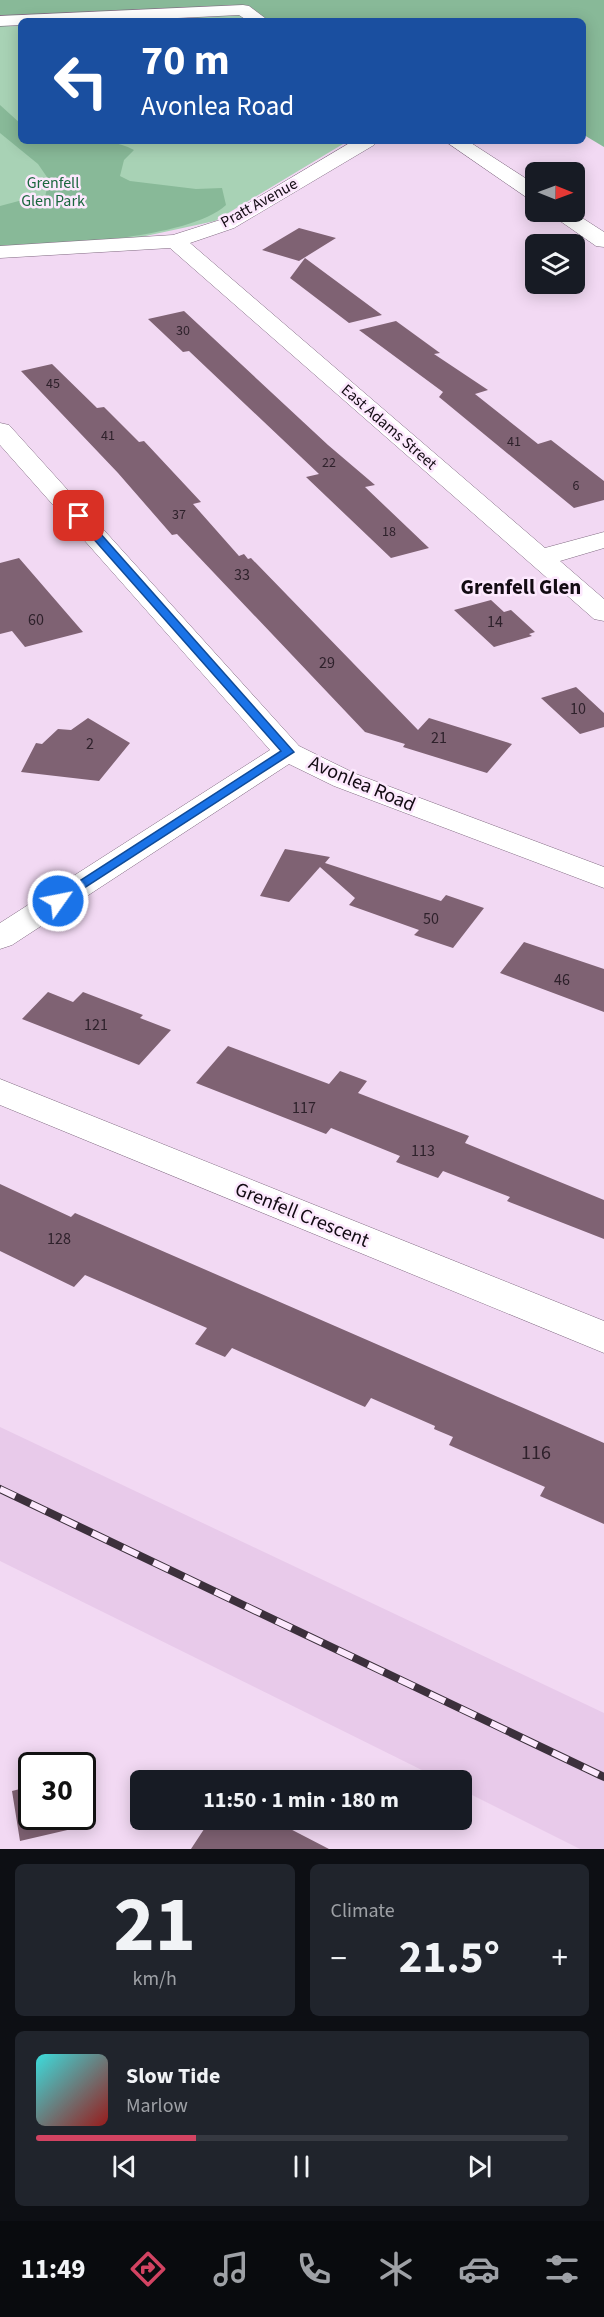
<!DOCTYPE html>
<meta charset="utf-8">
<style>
body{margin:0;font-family:"Source Sans 3",sans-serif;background:#20242c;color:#f1f3f6;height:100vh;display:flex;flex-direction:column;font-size:22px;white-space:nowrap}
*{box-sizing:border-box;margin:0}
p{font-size:20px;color:#9ea1a6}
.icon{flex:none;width:33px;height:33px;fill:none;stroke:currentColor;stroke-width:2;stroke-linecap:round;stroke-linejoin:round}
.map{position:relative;height:1849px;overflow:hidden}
.sheet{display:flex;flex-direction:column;gap:15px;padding:15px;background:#0d0f14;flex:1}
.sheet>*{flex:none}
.banner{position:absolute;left:18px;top:18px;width:568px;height:126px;border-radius:9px;box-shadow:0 3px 15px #0003;background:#1a4fa0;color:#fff;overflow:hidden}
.needle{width:39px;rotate:91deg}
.controls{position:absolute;left:525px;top:162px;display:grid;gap:12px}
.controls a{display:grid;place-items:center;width:60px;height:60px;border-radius:9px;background:#171b24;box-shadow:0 3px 15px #0003;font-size:30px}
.speed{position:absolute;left:18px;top:1752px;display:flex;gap:12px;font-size:30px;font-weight:700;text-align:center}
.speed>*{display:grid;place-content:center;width:78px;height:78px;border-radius:50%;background:#171b24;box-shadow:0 3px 15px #0003;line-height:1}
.speed .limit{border:3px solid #111;border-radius:9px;background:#fff;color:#111}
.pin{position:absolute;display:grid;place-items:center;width:51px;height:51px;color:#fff;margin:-26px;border-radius:12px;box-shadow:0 3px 9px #0006}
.me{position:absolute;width:66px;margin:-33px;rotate:57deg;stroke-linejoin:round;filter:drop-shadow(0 0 4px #0008)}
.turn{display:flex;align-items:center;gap:21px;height:126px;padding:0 24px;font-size:27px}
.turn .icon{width:78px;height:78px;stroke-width:2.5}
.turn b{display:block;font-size:42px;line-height:51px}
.big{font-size:45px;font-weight:700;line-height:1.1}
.sheet .card{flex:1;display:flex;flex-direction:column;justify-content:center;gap:9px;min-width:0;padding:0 21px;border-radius:9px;background:#20242c}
.sheet .dial{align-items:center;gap:0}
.dial b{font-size:78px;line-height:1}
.song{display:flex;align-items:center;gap:18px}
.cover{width:72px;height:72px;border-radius:9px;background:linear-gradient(135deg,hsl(180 70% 55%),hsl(0 70% 35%))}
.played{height:6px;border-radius:3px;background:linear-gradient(90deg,#d24362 30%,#363941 30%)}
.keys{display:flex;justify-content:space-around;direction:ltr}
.heat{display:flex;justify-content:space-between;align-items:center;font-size:33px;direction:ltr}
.sheet .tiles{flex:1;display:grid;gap:15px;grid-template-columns:1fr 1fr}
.card:last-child{grid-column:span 2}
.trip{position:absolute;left:130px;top:1770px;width:342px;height:60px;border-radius:9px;background:#171b24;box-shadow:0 3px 15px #0003;font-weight:700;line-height:60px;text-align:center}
.dock{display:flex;height:96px;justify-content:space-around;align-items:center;background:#090b0e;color:#9ea1a6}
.dock .icon{width:42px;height:42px}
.dock .on{color:#d24362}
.dock b{font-size:27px;color:#f1f3f6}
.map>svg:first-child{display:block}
.built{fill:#e8caea}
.green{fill:#a8d2b5}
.forest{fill:#88b998}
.building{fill:#7f6273}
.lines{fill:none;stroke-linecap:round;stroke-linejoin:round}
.street-casing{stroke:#816b82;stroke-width:1}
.secondary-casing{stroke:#816b82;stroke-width:1}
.street{fill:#fff;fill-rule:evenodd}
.secondary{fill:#fff;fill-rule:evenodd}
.rail-casing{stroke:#3c303c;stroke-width:8}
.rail{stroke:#fce8fd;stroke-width:6;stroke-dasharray:17;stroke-linecap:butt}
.route{fill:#1a73e8;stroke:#114b97;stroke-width:1.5}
.labels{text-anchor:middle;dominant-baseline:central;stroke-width:5;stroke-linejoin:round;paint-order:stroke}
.far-number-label{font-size:14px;fill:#2e212b}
.far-park-label{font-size:16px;fill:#1b673e;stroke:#fce8fd}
.far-street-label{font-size:16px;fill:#130b13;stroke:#fce8fd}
.number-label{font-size:16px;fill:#2e212b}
.street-label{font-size:20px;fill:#130b13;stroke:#fce8fd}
.near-number-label{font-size:20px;fill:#2e212b}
.neighbourhood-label{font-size:21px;font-weight:bold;fill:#130b13;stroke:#fce8fd}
</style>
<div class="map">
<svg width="604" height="1849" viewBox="0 0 604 1849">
<rect width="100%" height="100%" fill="#f2d9f3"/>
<path class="built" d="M0,1427l604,286v136h-24l-118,-59v-10h-20l-442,-219z"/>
<path class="green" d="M239,15l10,6h-134z
M21,26v115h327l-133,80 -83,18 -132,9v-221z"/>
<path class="forest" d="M0,0h604v147l-20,-12v-114h-330l-15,-6 -218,6v5l-21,1z
M0,105l21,19v17c33,0 84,-7 113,9l-10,10 -4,16 10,5 66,8 26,-1 4,17c-38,35 -173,39 -226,43v-42l30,-8 15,-1 4,-17 -11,-16 -38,-31z"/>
<path class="building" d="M299,228l37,10 -37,23 -37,-11z
M305,258l77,57 -33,8 -59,-45z
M184,311l144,134 47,40 -10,2 64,61 -38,10 -85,-81 13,-3 -130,-123 -6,1 -35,-33z
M396,321l44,32 -6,1 54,36 -13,4 63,50 13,-4 53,41v19l-30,8 -135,-111 4,-5 -84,-62z
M52,364l45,44 7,-1 35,35 5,-1 57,61 -8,2 46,52 5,-2 4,5 3,-1 167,172 11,-12 83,26 -25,29 -84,-26 2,-3 -40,-12 -188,-198 -5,1 -54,-62 -97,-102z
M19,558l64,74 -58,15 -13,-16 -12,3v-71z
M491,600l13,12 7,-2 24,22 -6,2 3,2 -38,11 -40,-37z
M576,687l28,26v14l-24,7 -39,-36z
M88,718l42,25 -31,38 -78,-9 15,-29 6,1 16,-15 13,1z
M285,849l45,8 -5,6 116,38 5,-6 38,13 -31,40 -39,-13 5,-5 -70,-25 6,-7 -35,-31 -31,35 -29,-6z
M524,942l80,27v43l-104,-39z
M48,992l25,10 10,-10 60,23 -3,3 31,12 -32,35 -117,-46z
M228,1046l101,38 11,-13 27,10 -9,12 111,43 -4,7 139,57v39l-97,-38 3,-4 -67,-26 -5,7 -42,-16 4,-6 -69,-28 -5,6 -130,-51z
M0,1184l71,33 4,-4 529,230v81l-64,-28 5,-9 -96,-42 4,-8 -19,-8 1,-3 -64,-28 -6,9 -133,-59 -7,9 -30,-13 12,-16 -122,-53 -11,12 -74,-36z
M32,1786v30h50v-21l7,30 -69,16 -8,-50z
M210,1820h63l56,29h-138z"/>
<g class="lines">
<g class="street-casing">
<path id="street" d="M243,5l6,1 20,15h-21l-9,-6 -123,6h-95v4l-21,1v-10z
M353,141h24l-3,4 -140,83 -44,15 355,305 59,-16v16l-44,13 44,38v22l-10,-2 -424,-371 -170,10v-12l173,-11 47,-15z
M445,141h23l68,44v16l-7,-2z
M550,212h23l31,20v15l-8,-1 -43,-30z
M0,423l9,2 290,321 57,28 248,93v21l-270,-102 -45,-22 -277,181 -12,4v-26l270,-173 -270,-305z"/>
</g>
<g class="secondary-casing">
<path id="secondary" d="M0,1079l604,242v32l-604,-248z"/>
</g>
<use href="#street" class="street"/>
<use href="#secondary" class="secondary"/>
<g class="rail-casing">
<path id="rail" d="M0,1489l604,288"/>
</g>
<use href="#rail" class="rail"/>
</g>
<path class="route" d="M79,513l4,1 211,238 -236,153 -5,-1 -2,-3 2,-3 228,-147 -206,-233v-4z"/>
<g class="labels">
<g class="far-number-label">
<text x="183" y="331">30</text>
<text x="53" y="384">45</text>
<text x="108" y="436">41</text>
<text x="514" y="442">41</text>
<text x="329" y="463">22</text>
<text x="576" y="486">6</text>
<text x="179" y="515">37</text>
<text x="389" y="532">18</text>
</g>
<g class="far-park-label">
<text x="53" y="183">Grenfell<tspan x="53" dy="18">Glen Park</tspan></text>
</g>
<g class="far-street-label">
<text transform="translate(259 203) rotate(-29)">Pratt Avenue</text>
<text transform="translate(389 427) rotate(41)">East Adams Street</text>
</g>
<g class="number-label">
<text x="242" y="575">33</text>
<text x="36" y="620">60</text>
<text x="495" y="622">14</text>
<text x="327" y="663">29</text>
<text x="578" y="709">10</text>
<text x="439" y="738">21</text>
<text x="90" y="744">2</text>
<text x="431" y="919">50</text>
<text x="562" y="980">46</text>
<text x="96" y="1025">121</text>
<text x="304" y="1108">117</text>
<text x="423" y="1151">113</text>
<text x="59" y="1239">128</text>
</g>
<g class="street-label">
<text transform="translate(362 784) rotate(23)">Avonlea Road</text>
<text transform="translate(302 1215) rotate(22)">Grenfell Crescent</text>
</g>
<g class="near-number-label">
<text x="536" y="1453">116</text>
</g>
<g class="neighbourhood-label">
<text x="521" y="587">Grenfell Glen</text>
</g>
</g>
</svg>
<div class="controls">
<a><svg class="needle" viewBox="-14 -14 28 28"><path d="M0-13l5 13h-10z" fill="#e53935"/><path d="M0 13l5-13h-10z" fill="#9ea1a6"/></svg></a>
<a><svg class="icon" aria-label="layers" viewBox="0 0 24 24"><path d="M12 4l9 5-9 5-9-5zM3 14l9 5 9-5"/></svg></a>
</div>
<div class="speed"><div class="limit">30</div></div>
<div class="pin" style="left:79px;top:516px;background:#d93025"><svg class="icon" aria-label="arrive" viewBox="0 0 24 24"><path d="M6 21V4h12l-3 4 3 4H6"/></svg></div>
<svg class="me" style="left:58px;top:901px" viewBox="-20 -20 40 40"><circle r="17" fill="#1a73e8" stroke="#fff" stroke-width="3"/><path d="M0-11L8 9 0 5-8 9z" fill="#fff"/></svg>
<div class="trip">11:50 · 1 min · 180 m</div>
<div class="banner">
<div class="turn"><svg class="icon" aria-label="left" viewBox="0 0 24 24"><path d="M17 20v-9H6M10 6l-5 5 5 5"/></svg><div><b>70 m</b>Avonlea Road</div></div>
</div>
</div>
<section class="sheet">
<div class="tiles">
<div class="card dial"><b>21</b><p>km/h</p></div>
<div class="card"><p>Climate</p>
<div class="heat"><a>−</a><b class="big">21.5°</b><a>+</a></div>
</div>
<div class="card">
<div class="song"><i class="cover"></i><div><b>Slow Tide</b><p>Marlow</p></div></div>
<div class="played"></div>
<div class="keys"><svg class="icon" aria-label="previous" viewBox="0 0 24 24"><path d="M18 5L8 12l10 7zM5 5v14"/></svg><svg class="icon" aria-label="pause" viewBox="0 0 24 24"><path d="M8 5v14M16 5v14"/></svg><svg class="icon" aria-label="next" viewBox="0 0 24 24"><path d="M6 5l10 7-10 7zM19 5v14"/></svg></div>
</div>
</div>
</section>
<nav class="dock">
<b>11:49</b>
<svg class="icon on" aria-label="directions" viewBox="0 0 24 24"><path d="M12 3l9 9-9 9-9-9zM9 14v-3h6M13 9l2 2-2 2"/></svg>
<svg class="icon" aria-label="music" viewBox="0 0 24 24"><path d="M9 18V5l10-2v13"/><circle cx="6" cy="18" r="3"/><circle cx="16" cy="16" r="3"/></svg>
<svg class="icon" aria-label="phone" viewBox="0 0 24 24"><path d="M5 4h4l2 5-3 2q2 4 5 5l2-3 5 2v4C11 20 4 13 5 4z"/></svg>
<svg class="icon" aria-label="climate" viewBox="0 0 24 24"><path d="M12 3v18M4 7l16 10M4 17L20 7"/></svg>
<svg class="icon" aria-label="car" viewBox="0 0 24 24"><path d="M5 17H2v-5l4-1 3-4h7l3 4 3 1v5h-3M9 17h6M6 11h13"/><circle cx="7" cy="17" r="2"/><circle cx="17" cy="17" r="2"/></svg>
<svg class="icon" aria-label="filters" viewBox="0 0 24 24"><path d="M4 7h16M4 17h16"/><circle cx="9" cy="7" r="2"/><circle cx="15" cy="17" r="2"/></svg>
</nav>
